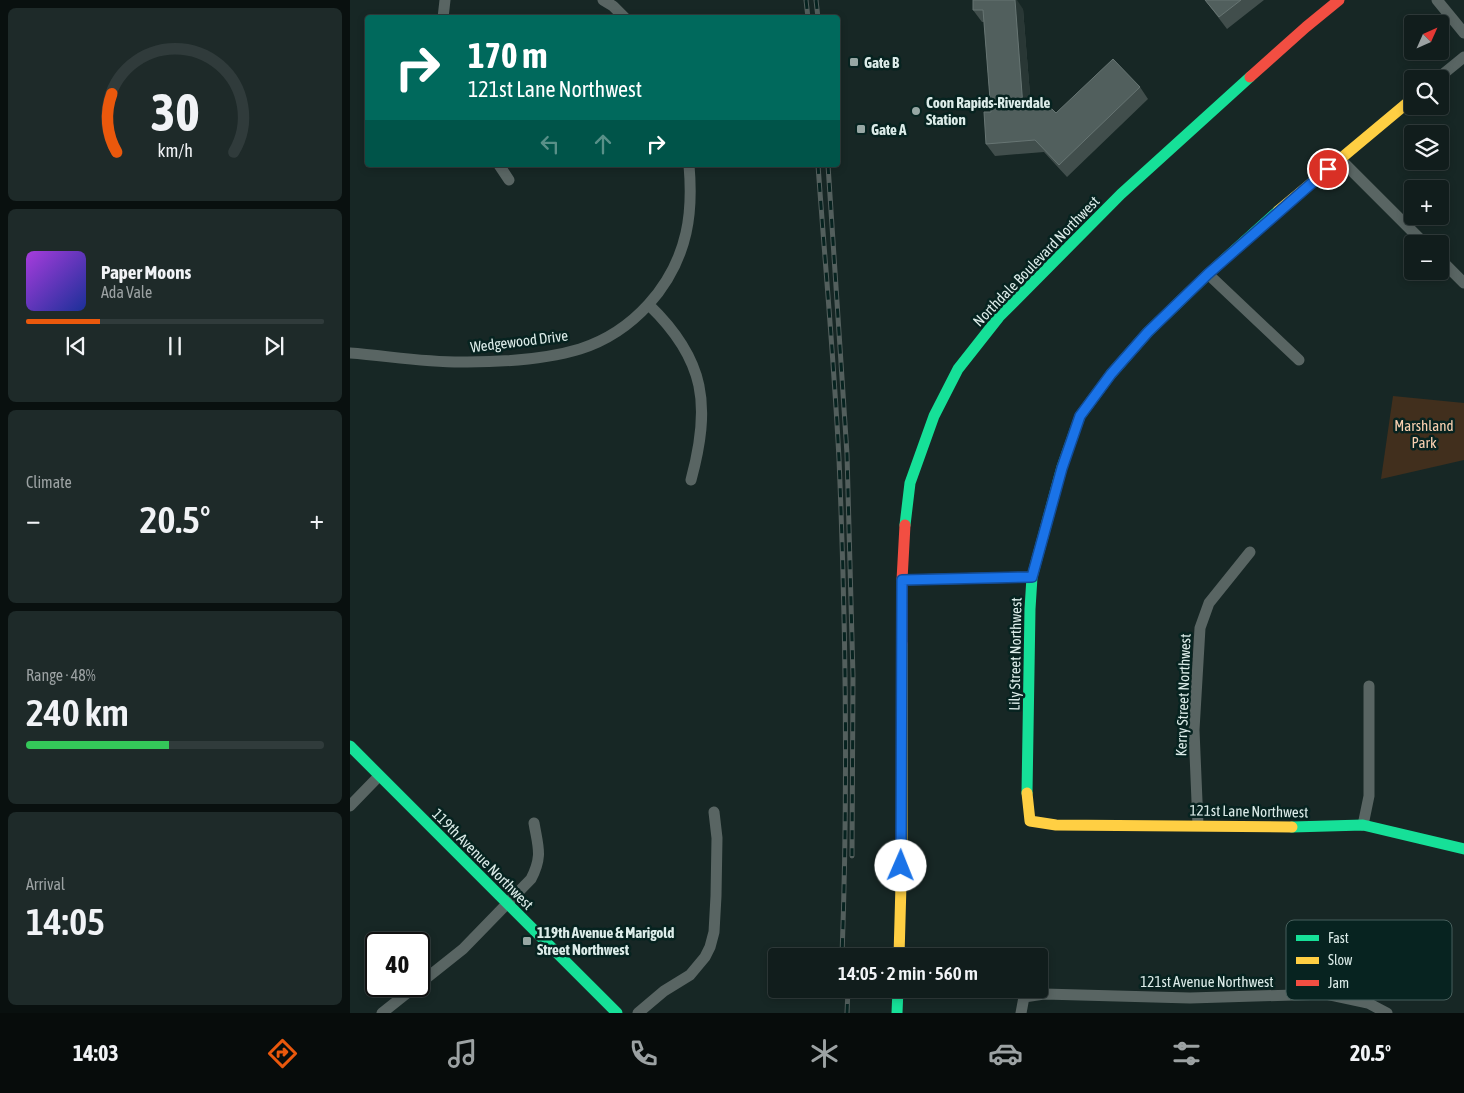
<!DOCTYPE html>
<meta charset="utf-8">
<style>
body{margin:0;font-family:"Asap Condensed",sans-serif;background:#1e2a29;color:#f1f3f6;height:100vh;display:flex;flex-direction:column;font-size:19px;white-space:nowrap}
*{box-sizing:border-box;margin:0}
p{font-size:16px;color:#9ca2a3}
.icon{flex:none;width:28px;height:28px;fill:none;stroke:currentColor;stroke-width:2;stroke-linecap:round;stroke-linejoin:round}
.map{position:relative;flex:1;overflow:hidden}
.details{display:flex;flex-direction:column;gap:8px;padding:8px;background:#09100f;width:350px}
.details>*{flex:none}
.banner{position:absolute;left:15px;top:15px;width:475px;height:152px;border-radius:5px;box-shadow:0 2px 8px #0003,0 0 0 1px #303b3b;background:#00695c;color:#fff;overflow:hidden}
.needle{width:32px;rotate:45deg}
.tools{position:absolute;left:1054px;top:15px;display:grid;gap:10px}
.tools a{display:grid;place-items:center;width:45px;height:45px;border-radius:5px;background:#111d1c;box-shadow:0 2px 8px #0003,0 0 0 1px #303b3b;font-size:25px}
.speed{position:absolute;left:15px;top:932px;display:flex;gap:10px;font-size:25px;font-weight:700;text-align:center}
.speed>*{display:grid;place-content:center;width:65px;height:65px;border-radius:50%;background:#111d1c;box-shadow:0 2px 8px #0003,0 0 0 1px #303b3b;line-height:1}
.speed .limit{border:2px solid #111;border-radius:8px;background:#fff;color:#111}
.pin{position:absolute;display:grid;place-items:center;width:42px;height:42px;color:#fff;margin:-21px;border:2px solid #fff;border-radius:50%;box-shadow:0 1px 5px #0007}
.me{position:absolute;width:55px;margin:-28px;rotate:1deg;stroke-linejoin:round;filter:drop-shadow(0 0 4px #0008)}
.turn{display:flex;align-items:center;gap:18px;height:105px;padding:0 20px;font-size:22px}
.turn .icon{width:65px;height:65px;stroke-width:2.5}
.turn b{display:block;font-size:35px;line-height:42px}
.lanes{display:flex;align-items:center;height:48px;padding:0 20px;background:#0003;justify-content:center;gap:25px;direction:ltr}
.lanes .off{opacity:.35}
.big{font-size:38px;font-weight:600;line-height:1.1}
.details .widget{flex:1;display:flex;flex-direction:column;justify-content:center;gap:8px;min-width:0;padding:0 18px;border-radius:8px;background:#1e2a29}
.details .dial{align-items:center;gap:0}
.dial svg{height:130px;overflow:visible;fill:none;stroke:#303b3b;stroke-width:7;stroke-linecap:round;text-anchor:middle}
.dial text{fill:#f1f3f6;stroke:none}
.song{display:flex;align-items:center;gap:15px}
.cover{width:60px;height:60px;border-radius:8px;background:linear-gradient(135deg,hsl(280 70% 55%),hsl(230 70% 35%))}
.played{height:5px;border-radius:2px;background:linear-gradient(90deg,#ea580c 25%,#303b3b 25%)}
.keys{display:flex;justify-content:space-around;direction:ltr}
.heat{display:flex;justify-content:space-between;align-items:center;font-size:28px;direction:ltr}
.charge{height:8px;border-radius:4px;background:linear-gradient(90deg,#34c759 48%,#303b3b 0)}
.trip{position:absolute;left:418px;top:948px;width:280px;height:50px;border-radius:5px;background:#111d1c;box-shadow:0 2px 8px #0003,0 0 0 1px #303b3b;font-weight:600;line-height:50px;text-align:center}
.tab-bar{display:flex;height:80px;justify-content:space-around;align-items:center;background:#070c0b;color:#9ca2a3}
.tab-bar .icon{width:35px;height:35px}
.tab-bar .active{color:#ea580c}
.tab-bar b{font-size:22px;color:#f1f3f6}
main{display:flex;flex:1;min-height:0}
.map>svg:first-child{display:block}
.green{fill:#412f1d}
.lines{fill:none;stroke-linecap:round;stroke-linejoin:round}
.street{stroke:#596563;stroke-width:11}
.fast{stroke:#16e098;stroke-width:11}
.slow{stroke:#ffcf43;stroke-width:11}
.jam{stroke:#f24e42;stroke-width:11}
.rail-casing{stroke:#535f5d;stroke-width:5}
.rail{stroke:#072320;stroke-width:3;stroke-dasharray:9;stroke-linecap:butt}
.wall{fill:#414e4c}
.shaded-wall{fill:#293735}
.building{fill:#515f5d;stroke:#677573}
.route-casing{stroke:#114b97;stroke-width:12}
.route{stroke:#1a73e8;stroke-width:9}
.poi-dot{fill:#97a7a4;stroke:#072320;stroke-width:2}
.labels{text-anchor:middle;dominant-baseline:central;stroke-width:5;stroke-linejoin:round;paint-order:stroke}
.poi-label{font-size:15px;font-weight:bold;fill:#dcece9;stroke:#072320;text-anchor:start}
.street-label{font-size:15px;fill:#dcece9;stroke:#072320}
.park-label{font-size:15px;fill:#f9d0b0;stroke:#072320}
.key{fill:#072320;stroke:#475f5c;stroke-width:1}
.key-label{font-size:14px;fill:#dcece9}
</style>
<main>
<section class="details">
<div class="widget dial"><svg viewBox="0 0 100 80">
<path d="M14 69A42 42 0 1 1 86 69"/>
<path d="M14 69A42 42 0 0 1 11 33" stroke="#ea580c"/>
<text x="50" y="56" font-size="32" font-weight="700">30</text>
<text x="50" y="72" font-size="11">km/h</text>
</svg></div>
<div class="widget">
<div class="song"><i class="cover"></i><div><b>Paper Moons</b><p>Ada Vale</p></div></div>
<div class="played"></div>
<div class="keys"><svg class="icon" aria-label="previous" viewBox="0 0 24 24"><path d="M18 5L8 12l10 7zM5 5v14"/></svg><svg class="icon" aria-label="pause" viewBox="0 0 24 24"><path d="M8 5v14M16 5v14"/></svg><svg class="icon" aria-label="next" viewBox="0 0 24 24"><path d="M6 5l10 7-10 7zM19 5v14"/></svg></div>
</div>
<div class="widget"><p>Climate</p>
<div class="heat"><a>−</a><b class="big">20.5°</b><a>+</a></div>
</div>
<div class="widget"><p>Range · 48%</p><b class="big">240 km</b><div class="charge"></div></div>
<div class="widget"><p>Arrival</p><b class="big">14:05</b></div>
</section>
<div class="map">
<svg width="1114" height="1013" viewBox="0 0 1114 1013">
<rect width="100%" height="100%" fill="#172725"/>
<path class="green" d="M1043,396l71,7v57l-83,19z"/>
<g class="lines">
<path class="street" d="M253,0l10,6 12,12
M1087,0l27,33
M93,18l2,-18
M1087,79l27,-22
M990,159l85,85
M149,165l10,15
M1090,259l24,24
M858,274l91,86
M299,305c57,55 62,101 42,175
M0,353c39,3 78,10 117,9 36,0 80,-3 113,-13 53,-17 94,-63 106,-116 5,-22 5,-45 3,-68
M552,580l130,-3
M0,806l29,-30
M848,825l-4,-95 6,-102 9,-25 41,-51
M1013,825l6,-29v-110
M69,984l44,-35 68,-70c12,-23 7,-32 3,-56
M32,1013l34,-27
M288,1013l26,-22 26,-16 15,-18 5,-10 4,-15 2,-36 1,-58 -3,-26
M671,1013l3,-16 20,-3 146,4 136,-4 42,9 19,10"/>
<path class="fast" d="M555,525l5,-42 24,-67 24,-47 41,-52 122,-123 129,-117
M0,746l267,267
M677,793l3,-184 2,-32 30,-110 18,-51 31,-42 37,-42 60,-58 70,-63
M942,827l71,-2 101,24
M547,1013l1,-24"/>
<path class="slow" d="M928,211l134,-112
M677,793l3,28 26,4 236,2
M549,956l3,-108v-204"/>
<path class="jam" d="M900,77l56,-50 33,-27
M552,644v-64l3,-55"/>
<g class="rail-casing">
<path id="rail" d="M456,0l2,18
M466,0l2,18
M468,165c7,98 16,196 21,294 7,166 9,332 3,497
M478,165l19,289 6,222 -1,180
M497,1013l1,-24"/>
</g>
<use href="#rail" class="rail"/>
</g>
<path class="wall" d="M623,0l50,9 8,98 25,6 84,-26 8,12 -81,78 -23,-25 -49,4 -9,-12 5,-32 -7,-90h-2l-9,-12z
M855,0h59l-37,29z"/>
<path class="shaded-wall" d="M665,0h2l6,9 9,110 -9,-12z"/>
<path class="building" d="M623,0h42l8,107h8l10,-9 15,15 57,-54 27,28 -81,78 -24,-25 -49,4 -2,-32h7l-8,-102h-10z
M855,0h36l-22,17z"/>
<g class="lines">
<g class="route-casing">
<path id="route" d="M551,866l1,-286 130,-3 30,-109 18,-52 31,-42 37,-42 60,-58 120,-105"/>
</g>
<use href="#route" class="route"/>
</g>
<g class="poi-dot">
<rect x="499" y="57" width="10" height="10" rx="2.5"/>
<circle cx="566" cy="111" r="5"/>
<rect x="506" y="124" width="10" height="10" rx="2.5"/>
<rect x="172" y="936" width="10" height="10" rx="2.5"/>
</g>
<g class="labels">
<g class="poi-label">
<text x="514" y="62">Gate B</text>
<text x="576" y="102">Coon Rapids-Riverdale<tspan x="576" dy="17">Station</tspan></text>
<text x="521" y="129">Gate A</text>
<text x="187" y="932">119th Avenue &amp; Marigold<tspan x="187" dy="17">Street Northwest</tspan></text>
</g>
<g class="street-label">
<text transform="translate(686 261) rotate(-46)">Northdale Boulevard Northwest</text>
<text transform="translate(169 341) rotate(-7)">Wedgewood Drive</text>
<text transform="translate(665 654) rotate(-89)">Lily Street Northwest</text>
<text transform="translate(833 695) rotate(-88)">Kerry Street Northwest</text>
<text transform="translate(899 811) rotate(1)">121st Lane Northwest</text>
<text transform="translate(133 859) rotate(45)">119th Avenue Northwest</text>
<text x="857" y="981">121st Avenue Northwest</text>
</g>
<g class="park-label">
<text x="1074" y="425">Marshland<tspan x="1074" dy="17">Park</tspan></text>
</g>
</g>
<rect x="936" y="920" width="166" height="80" rx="8" class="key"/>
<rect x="946" y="935" width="23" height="6" fill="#16e098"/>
<rect x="946" y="957" width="23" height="7" fill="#ffcf43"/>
<rect x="946" y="980" width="23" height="6" fill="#f24e42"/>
<g class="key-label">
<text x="978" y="943">Fast</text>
<text x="978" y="965">Slow</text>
<text x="978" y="988">Jam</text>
</g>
</svg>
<div class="tools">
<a><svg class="needle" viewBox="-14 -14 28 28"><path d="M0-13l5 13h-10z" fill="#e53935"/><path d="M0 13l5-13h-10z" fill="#9ca2a3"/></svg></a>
<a><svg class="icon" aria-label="search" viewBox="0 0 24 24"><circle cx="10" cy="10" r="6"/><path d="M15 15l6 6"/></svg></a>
<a><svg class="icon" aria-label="layers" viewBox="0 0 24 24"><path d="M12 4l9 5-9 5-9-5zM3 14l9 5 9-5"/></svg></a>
<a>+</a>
<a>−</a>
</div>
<div class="speed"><div class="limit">40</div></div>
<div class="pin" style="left:978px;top:169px;background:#d93025"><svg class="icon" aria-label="arrive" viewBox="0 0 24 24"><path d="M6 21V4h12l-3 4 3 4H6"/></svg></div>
<svg class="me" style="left:551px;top:866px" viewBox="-20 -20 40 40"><circle r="19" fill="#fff"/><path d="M0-13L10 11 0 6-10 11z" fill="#1a73e8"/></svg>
<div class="trip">14:05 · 2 min · 560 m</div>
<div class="banner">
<div class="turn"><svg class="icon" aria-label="right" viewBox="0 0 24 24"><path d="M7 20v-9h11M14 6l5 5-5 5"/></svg><div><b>170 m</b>121st Lane Northwest</div></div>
<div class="lanes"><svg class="icon off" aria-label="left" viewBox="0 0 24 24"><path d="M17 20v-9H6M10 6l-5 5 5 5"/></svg><svg class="icon off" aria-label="ahead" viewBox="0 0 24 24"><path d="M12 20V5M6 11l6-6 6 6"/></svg><svg class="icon" aria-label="right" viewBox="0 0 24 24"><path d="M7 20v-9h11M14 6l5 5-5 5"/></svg></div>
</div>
</div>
</main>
<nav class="tab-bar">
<b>14:03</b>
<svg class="icon active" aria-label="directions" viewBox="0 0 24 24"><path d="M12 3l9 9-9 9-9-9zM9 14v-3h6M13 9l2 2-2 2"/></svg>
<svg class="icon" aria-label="music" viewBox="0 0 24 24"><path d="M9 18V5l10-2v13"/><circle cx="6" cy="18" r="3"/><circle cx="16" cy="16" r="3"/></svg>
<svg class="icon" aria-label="phone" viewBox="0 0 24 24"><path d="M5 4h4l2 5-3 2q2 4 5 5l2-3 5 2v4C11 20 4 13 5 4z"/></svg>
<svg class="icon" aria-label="climate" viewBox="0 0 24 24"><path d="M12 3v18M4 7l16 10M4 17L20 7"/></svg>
<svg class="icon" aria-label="car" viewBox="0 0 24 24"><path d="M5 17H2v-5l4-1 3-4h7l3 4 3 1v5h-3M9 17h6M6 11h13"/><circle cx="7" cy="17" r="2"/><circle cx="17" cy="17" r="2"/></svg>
<svg class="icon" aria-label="filters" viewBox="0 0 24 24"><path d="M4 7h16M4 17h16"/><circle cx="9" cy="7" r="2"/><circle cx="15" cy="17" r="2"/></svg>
<b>20.5°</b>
</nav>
